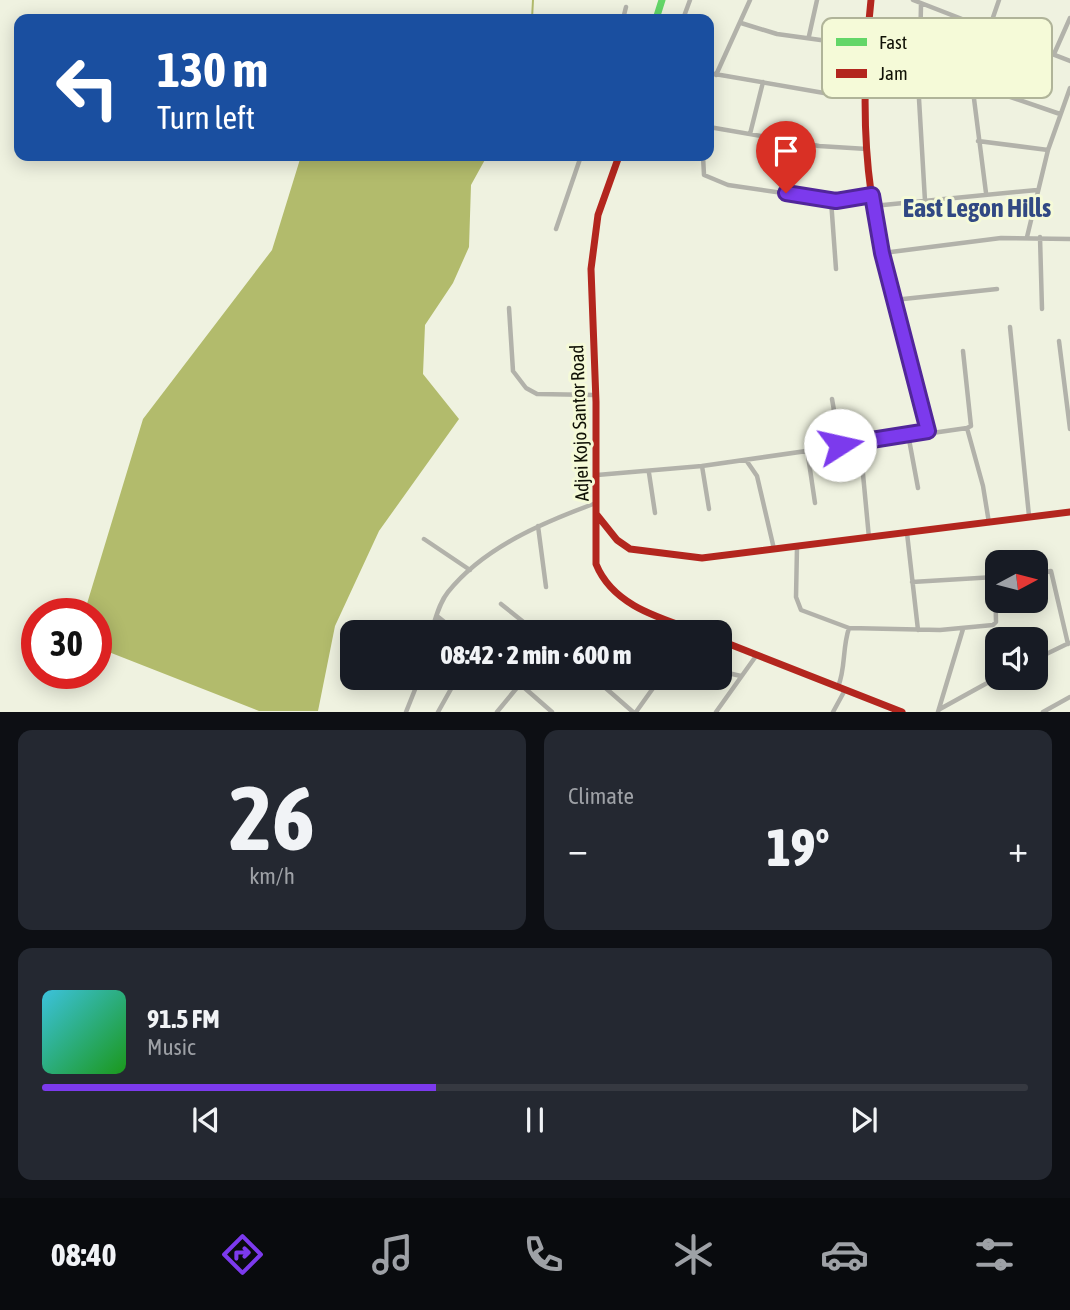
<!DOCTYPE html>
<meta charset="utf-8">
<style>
body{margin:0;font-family:"Asap Condensed",sans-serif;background:#242831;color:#f1f3f6;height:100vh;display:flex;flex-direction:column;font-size:26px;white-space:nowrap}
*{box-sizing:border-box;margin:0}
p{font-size:23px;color:#9ea1a6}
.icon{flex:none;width:38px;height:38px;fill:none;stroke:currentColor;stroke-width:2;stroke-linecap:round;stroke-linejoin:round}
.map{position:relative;height:712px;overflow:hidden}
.drawer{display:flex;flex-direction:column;gap:18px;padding:18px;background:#0d0f14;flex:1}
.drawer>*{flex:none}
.guide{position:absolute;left:14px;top:14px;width:700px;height:147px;border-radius:14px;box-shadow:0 4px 18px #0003;background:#1a4fa0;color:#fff;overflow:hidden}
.needle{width:46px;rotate:83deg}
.controls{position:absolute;left:985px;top:550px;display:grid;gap:14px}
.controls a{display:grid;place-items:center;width:63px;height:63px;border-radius:14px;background:#171b24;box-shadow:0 4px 18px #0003;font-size:35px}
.speed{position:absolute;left:21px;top:598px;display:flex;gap:14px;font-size:35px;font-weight:700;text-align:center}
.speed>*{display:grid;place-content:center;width:91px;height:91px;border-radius:50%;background:#171b24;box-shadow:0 4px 18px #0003;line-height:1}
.speed .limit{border:10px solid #d22;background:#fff;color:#111}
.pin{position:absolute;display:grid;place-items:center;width:60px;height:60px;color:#fff;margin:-72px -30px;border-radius:50% 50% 50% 0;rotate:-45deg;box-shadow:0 0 7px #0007}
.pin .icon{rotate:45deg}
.me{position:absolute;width:77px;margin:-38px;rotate:80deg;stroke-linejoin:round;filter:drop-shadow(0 0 5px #0008)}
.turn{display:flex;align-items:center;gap:24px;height:147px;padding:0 28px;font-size:32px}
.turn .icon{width:91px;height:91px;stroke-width:2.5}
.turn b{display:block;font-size:49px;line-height:60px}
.big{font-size:52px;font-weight:800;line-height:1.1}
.drawer .widget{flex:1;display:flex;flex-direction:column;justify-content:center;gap:10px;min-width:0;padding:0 24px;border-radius:14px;background:#242831}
.drawer .dial{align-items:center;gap:0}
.dial b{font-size:91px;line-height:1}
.song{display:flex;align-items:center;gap:21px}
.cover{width:84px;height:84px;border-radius:10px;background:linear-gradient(135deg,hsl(190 70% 55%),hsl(120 70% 35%))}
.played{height:7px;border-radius:4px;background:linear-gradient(90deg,#7c3aed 40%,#363941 40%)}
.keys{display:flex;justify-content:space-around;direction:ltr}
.heat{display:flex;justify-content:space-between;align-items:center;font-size:38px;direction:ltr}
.drawer .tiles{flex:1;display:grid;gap:18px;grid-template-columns:1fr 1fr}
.widget:last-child{grid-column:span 2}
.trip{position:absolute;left:340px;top:620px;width:392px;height:70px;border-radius:14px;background:#171b24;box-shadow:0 4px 18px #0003;font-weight:800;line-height:70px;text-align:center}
.menu{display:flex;height:112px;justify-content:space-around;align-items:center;background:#090b0e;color:#9ea1a6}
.menu .icon{width:49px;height:49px}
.menu .active{color:#7c3aed}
.menu b{font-size:32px;color:#f1f3f6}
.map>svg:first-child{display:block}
.water{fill:#b2bb6c}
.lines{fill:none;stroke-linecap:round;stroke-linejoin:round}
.stream{stroke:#b2bb6c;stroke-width:2}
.street{stroke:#b2b2aa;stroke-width:4.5}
.fast{stroke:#63d668;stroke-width:7}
.jam{stroke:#b3261e;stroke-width:7}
.route-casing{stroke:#51269a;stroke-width:18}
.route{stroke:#7c3aed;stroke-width:12}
.labels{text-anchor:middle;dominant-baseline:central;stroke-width:6;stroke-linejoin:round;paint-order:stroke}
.street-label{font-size:19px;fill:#101106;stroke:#f5fad8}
.district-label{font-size:26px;font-weight:bold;fill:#314983;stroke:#f5fad8}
.key{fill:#f5fad8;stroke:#b0b499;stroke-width:2}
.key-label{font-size:19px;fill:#101106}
</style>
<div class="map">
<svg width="1070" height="712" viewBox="0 0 1070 712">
<rect width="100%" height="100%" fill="#eff2e0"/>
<path class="water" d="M301,156h186l-16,29 -2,62 -16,36 -28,42 -2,49 36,45 -80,112 -44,95 -17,85h-59l-163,-64v-33h-21l11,-7 57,-188 129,-169z"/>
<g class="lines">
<path class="stream" d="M532,19l1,-19"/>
<path class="street" d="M913,0l157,61
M921,4l-2,95 6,102
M623,19l3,-12
M683,19l7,-19
M741,23l36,11 87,12
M989,29l10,-29
M809,36l8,-36
M920,53l17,19 123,42
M1054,54l16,-36
M709,73l115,20 38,2
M716,75l34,-75
M972,83l14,110
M709,127l110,19 48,3
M750,134l13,-52
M978,141l70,9
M703,156l1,19 24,10 103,15 41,-5
M831,200l5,69
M873,206l164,-16
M556,229l25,-73
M1027,237l21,-87 22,-62
M1040,237l2,72
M883,253l118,-15 69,1
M894,300l103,-11
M509,308l4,63 13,17 11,6 58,1
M1010,327l19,189
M1059,341l11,88
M963,351l8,75 -4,2 16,58 6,37
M832,399l8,46
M908,434l10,54
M860,442l9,96
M807,449l8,54
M746,460l11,16 17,73
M702,466l7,43
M649,473l6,40
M597,475l105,-9 265,-38
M538,526l8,61
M907,533l11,97
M424,539l46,31
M797,547l-1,50 5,13 48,18
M1036,573l15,-2 17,73
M912,582l83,-5
M501,604l35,28
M437,616l20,16
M431,632c5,-14 8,-29 17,-40 36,-45 96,-70 148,-89
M1036,659l33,-16
M719,671l22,5
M512,677l40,35
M593,677l40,35
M838,687c8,-20 4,-38 11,-59l91,2 53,-5 3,-3 -1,-45
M940,709l58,-32
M406,712l14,-35
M438,712l18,-32
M497,712l23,-28
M636,712l25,-35
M716,712l40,-56
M833,712l12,-22
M938,712l25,-83
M1043,712l27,-15"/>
<path class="fast" d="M656,19l6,-19"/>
<path class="jam" d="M871,0c-7,64 -9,128 0,192 11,81 38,159 57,239
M619,156l-21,59 -7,54 5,133v162c17,42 64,54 104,68
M597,515l20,25 13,9 72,9 368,-46
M719,640l183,72"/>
</g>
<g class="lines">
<g class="route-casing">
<path id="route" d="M786,193l50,8 36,-6 10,58 46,178 -88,14"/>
</g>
<use href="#route" class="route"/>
</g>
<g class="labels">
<g class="street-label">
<text transform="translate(579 423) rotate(-92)">Adjei Kojo Santor Road</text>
</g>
<g class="district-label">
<text x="977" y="208">East Legon Hills</text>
</g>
</g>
<rect x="822" y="18" width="230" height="80" rx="10" class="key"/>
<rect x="836" y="38" width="31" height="8" fill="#63d668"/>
<rect x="836" y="69" width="31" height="9" fill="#b3261e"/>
<g class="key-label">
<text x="879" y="49">Fast</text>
<text x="879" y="80">Jam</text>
</g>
</svg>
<div class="controls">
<a><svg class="needle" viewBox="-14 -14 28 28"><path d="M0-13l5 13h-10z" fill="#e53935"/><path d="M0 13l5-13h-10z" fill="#9ea1a6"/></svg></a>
<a><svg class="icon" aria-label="sound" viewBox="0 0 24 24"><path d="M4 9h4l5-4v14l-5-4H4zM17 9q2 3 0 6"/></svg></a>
</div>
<div class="speed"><div class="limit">30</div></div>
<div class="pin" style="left:786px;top:193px;background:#d93025"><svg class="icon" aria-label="arrive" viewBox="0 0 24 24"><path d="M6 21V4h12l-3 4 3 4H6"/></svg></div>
<svg class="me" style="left:840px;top:445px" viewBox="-20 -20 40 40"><circle r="19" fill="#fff"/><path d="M0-13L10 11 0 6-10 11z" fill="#7c3aed"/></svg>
<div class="trip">08:42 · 2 min · 600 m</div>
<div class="guide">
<div class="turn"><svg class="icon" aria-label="left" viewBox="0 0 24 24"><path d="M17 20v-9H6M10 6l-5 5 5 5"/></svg><div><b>130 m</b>Turn left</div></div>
</div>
</div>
<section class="drawer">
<div class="tiles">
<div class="widget dial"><b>26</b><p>km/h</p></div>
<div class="widget"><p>Climate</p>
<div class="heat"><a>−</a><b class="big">19°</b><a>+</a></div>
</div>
<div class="widget">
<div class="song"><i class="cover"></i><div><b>91.5 FM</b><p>Music</p></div></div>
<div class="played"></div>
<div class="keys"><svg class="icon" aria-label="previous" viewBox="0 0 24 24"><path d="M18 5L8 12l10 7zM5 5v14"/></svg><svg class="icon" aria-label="pause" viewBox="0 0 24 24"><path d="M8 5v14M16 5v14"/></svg><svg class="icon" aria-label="next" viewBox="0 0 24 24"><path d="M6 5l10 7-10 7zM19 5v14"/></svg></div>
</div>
</div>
</section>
<nav class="menu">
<b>08:40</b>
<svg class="icon active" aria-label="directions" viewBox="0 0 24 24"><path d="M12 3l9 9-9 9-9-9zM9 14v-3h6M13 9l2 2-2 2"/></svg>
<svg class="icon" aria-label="music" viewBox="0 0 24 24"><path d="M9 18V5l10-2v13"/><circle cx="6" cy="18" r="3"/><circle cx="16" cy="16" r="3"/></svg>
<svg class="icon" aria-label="phone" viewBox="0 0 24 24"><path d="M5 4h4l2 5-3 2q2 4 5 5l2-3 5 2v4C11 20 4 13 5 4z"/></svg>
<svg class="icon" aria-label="climate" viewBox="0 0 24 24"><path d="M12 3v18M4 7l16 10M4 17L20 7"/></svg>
<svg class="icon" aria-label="car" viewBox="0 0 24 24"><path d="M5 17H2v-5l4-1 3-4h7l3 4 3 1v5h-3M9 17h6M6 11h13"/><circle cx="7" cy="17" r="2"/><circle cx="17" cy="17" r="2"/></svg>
<svg class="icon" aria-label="filters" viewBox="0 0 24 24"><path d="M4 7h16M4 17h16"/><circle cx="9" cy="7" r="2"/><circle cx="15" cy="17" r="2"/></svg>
</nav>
